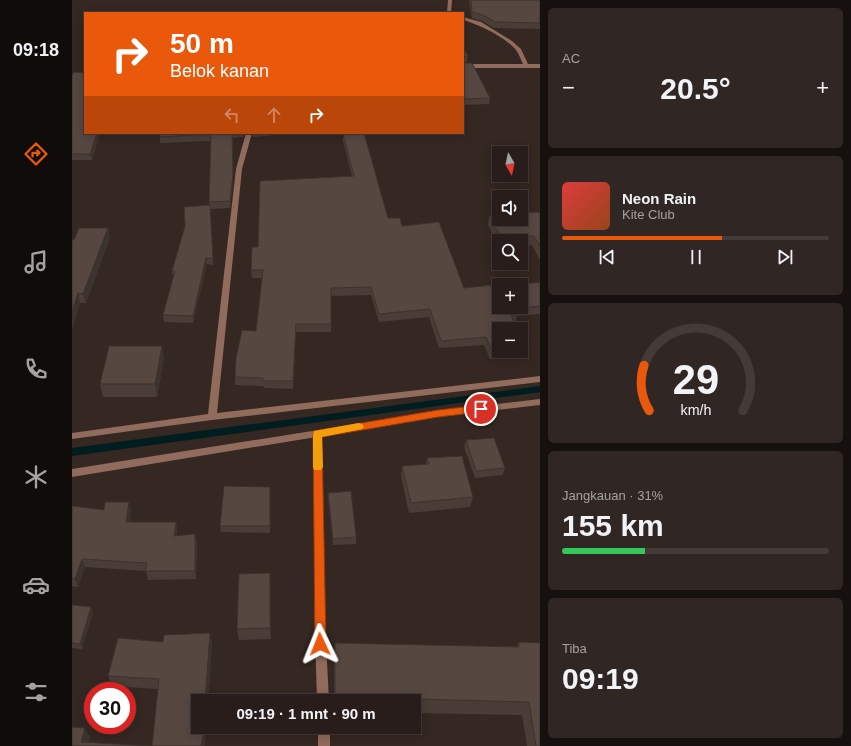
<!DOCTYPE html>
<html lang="id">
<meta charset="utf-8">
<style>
body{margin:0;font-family:Arial,sans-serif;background:#302623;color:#f1f3f6;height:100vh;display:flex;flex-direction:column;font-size:15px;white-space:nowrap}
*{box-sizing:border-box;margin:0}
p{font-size:13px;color:#a5a2a2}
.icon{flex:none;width:22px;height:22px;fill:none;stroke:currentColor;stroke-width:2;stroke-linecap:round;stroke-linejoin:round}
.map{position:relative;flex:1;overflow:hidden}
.sheet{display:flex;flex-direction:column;gap:8px;padding:8px;background:#16100e;width:311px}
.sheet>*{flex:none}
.hud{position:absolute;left:12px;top:12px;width:380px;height:122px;border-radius:0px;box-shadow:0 2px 10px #0003,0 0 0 1px #443b39;background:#ea580c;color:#fff;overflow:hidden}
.needle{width:26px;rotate:171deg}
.buttons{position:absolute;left:420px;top:146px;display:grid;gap:8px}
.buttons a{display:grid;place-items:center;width:36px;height:36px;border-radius:0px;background:#281d1a;box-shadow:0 2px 10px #0003,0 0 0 1px #443b39;font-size:20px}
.speed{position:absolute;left:12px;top:682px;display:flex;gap:8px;font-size:20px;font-weight:700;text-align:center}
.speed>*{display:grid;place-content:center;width:52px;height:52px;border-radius:50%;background:#281d1a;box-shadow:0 2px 10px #0003,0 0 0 1px #443b39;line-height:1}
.speed .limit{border:6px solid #d22;background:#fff;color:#111}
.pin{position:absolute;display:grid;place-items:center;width:34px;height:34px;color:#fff;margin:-17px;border:2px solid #fff;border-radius:50%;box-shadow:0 1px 4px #0007}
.me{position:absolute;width:44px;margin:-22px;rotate:358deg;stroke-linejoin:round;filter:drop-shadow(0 0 3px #0008)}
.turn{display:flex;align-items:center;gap:14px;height:84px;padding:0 20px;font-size:18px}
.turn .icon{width:52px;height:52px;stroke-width:2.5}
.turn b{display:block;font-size:28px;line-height:34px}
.lanes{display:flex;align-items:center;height:38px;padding:0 20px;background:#0003;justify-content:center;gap:20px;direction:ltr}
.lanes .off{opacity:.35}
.big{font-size:30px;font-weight:800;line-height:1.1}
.sheet .card{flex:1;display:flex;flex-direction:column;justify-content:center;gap:6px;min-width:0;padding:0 14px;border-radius:6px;background:#302623}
.sheet .dial{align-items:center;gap:0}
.dial svg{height:104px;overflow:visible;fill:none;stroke:#443b39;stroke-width:7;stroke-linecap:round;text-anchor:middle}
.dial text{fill:#f1f3f6;stroke:none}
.song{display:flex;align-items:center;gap:12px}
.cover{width:48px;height:48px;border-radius:6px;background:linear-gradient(135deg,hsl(0 70% 55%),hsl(20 70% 35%))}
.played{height:4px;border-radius:2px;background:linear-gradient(90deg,#ea580c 60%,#443b39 60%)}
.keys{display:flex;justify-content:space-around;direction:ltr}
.heat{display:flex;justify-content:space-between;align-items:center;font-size:22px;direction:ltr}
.charge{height:6px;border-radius:3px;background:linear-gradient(90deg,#34c759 31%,#443b39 0)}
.trip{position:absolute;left:119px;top:694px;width:230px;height:40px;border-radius:0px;background:#281d1a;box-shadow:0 2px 10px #0003,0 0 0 1px #443b39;font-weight:800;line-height:40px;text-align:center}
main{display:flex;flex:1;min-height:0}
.menu{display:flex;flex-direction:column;width:72px;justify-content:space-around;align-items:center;background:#100c0a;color:#a5a2a2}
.menu .icon{width:28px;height:28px}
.menu .on{color:#ea580c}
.menu b{font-size:18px;color:#f1f3f6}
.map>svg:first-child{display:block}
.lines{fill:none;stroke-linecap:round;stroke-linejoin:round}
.stream{fill:#001d1f;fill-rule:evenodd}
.minor{fill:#916b5b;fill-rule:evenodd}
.tertiary{fill:#916b5b;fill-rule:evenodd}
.wall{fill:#4a3d38}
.shaded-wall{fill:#3c322e}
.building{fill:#564741;stroke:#3c322e}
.route{fill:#ea580c;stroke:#983908}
.slow{fill:#f59e0b}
</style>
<main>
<nav class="menu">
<b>09:18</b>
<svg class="icon on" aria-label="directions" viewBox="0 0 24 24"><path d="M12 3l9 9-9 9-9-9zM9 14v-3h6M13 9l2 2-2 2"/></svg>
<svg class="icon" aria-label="music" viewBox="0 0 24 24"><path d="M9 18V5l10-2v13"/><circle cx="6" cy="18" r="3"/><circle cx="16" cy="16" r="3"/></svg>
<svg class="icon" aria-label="phone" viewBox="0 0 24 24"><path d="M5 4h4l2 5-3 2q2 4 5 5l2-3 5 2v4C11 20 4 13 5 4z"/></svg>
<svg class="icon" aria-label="climate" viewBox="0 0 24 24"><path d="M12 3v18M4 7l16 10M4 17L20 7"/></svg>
<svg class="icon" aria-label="car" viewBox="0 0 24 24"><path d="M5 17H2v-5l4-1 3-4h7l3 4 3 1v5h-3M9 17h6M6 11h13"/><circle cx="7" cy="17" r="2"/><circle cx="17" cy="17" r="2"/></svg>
<svg class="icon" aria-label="filters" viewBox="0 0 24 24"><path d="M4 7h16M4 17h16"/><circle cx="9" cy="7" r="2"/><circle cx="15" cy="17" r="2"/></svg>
</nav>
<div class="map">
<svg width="468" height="746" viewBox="0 0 468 746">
<rect width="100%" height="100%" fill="#352722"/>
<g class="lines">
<path class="stream" d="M468,386v6l-468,64v-8z"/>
<path class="minor" d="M376,0h4l-1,13h-4z
M391,17l18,5 31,19 9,8 7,15h12v4h-77v-4h60c-2,-4 -4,-10 -7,-14 -11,-13 -38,-26 -53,-30z
M174,133h6l-10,36 -25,244 323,-37v6l-328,38 -140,19v-6l136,-19 28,-245z
M246,431l3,1 1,2 2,167 5,100h-12l-3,-100v-167l1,-2z
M246,727h12v19h-12z"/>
<path class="tertiary" d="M468,399v6l-102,12 -366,60v-8l366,-58z"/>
</g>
<path class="wall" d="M397,0h71v29l-46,-1 -12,-7 -10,-3z
M391,47l5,9 -1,6 -4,1z
M391,63l27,35 -1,6 -26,1z
M0,75l13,58h15l-8,27h-20z
M88,133h85l-2,4 -10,1v44l-3,26 -20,1 3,56 -6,-1 -14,59 -29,-1 -1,-7 10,-38 -1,-6 37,-66 2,-64 -51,2z
M180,133h35v1l-34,3z
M271,134l45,84 14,8 62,62 35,19 41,-25v32l-23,2 -2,7 -16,6v22h22v-15l5,11 -2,8 -34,4 -6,-14 -45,3 -10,-31 -50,5 -8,-27 -40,1v36h-35l-3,57 -29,-1 -1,-2 -28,-1v-8l21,-46 6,-53h-10l-1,-8 7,-23 94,-71 -9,-35z
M468,212v48l-8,-15 -11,1v-5h-22v6l-11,-22 1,-9z
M36,228l2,10 -24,65h-6l-8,27v-91l2,1z
M92,358l-7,39h-54l-3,-13z
M394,440l39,28 -2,7 -28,3 -11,-31z
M355,458l46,39 -3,10 -61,6 -8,-37 1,-10 24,-2z
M198,493v40l-49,-1 -1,-6z
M256,493l28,44v7l-23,1 -5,-46z
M0,506l32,4h27l-2,12h47l1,8v6l18,-2 2,9 -1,36 -48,1 -2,-9 -61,-4 -7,20 -6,-1z
M198,585l1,54 -32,1 -2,-11z
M0,605l19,2 2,6 -11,36 -10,-1z
M138,633l2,11 -4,57h-10l-40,-12 -46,-3 -4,-10 55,-34z
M447,642l21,104h-13l-5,-31 -108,-2v-12h-80v-44l1,-14 182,4z"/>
<path class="shaded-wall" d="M25,133h3l-8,27 -2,-6z
M160,133l1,49 -3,26v-7z
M36,228l2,10 -24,65 -3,-9z
M134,258l1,6 -14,59v-7z
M6,293l2,10 -8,27v-18z
M224,324v8l-3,57v-8z
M90,346l2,12 -7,39 -2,-13z
M57,502l2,8 -3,20 -2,-8z
M104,522l1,8 -1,15 -2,-9z
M123,534l2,9 -1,36 -1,-8z
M10,559l3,8 -7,20 -3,-8z
M198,573v12l1,54 -1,-11z
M19,607l2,6 -11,36 -2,-5z
M138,633l2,11 -4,57h-3z
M132,727h2l-1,19h-4z
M13,728l5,10 -3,8 -6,-4z"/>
<path class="building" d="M399,0h69v23l-45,-1 -12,-7 -11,-3z
M391,47l5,9 -5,1z
M391,63h9l18,35 -27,1z
M2,72l11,1v60h12l-7,21h-18v-79z
M88,133h72l1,42 -3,26 -21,1 2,-68 -51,3z
M274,133h18l24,85h12l2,8 37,-4 25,66 38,-4v1h-3v22h22v-22h-5l24,-3v24l-26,3 3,6 -6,1 7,13h-19v21l-7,1 -6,-14 -45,4 -11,-32 -51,5 -8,-27 -40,1v36h-35l-3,57h-30v-3l-28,-1 1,-19 6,-28 14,1 7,-61h-12l1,-23h6l2,-66 94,-5 -11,-42z
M138,205l3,53h-7l-13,58 -30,-1 12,-44h-3l13,-45 -1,-19z
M468,212v34l-6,-10 -32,3 -13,-23 10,-1v4h22v-6z
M7,228h29l-25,66 -5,-1 -6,19v-73l2,1z
M449,336l5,11 -5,1z
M37,346h53l-7,38h-55z
M422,438l11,30 -29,3 -10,-31z
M390,456l11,41 -62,6 -9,-37 27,-2 -2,-6z
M152,486l46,1v39h-50z
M279,491l5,46 -23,2 -5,-46z
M33,502h24l-3,20h50l-2,14 21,-2v37h-50l2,-8 -65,-4 -7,20 -3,-1v-72l32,4z
M198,573v55l-33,1 2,-55z
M0,605l19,2 -11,37 -8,-1z
M138,633l-5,68h-7v26h6l-1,10 -2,9h-49l7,-67 -51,-3 10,-38 45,4 1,-7z
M447,642l21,1v103h-4l-7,-44 -194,-5v-54l184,4z
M0,727l13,1 -4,14 70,4h-79z"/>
<path class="route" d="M409,405l5,4 -5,3 -43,5 -116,20 4,207 -1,4 -5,1 -4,-1 -1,-4 -2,-210 1,-3 124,-21z"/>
<path class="slow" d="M287,423l3,1 2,3 -2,2 -40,8 1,30 -2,3h-7l-1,-3v-33l1,-3z"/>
</svg>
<div class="buttons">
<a><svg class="needle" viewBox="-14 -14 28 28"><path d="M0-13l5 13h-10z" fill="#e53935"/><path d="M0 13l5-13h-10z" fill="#a5a2a2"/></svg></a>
<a><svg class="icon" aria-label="sound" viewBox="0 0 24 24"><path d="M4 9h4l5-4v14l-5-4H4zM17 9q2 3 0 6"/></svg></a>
<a><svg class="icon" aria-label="search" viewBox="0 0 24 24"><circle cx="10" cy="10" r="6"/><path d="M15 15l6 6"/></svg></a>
<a>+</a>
<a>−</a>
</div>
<div class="speed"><div class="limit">30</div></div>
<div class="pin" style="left:409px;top:409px;background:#d93025"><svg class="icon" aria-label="arrive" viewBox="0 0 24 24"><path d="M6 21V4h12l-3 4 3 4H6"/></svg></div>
<svg class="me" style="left:248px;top:644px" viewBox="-20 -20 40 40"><path d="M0-17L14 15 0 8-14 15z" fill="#ea580c" stroke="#fff" stroke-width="4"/></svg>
<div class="trip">09:19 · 1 mnt · 90 m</div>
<div class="hud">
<div class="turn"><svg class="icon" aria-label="right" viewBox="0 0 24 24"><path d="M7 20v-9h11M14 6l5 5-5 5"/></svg><div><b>50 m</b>Belok kanan</div></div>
<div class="lanes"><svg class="icon off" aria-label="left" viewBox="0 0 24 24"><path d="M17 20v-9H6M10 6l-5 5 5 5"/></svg><svg class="icon off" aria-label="ahead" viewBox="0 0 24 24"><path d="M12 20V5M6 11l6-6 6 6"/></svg><svg class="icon" aria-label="right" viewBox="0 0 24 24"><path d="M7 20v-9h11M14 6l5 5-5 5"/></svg></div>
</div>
</div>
<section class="sheet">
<div class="card"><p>AC</p>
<div class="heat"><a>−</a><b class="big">20.5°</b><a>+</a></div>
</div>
<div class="card">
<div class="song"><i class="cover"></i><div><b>Neon Rain</b><p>Kite Club</p></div></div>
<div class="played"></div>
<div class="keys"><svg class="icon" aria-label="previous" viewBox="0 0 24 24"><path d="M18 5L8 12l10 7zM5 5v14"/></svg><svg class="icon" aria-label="pause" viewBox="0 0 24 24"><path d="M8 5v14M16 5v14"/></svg><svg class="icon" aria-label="next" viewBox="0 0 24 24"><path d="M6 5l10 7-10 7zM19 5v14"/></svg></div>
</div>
<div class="card dial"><svg viewBox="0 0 100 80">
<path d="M14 69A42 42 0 1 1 86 69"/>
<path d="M14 69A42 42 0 0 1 10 34" stroke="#ea580c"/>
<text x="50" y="56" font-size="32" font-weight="700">29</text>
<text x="50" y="72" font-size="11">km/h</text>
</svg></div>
<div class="card"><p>Jangkauan · 31%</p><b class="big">155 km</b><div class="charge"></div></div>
<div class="card"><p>Tiba</p><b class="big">09:19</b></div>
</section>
</main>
